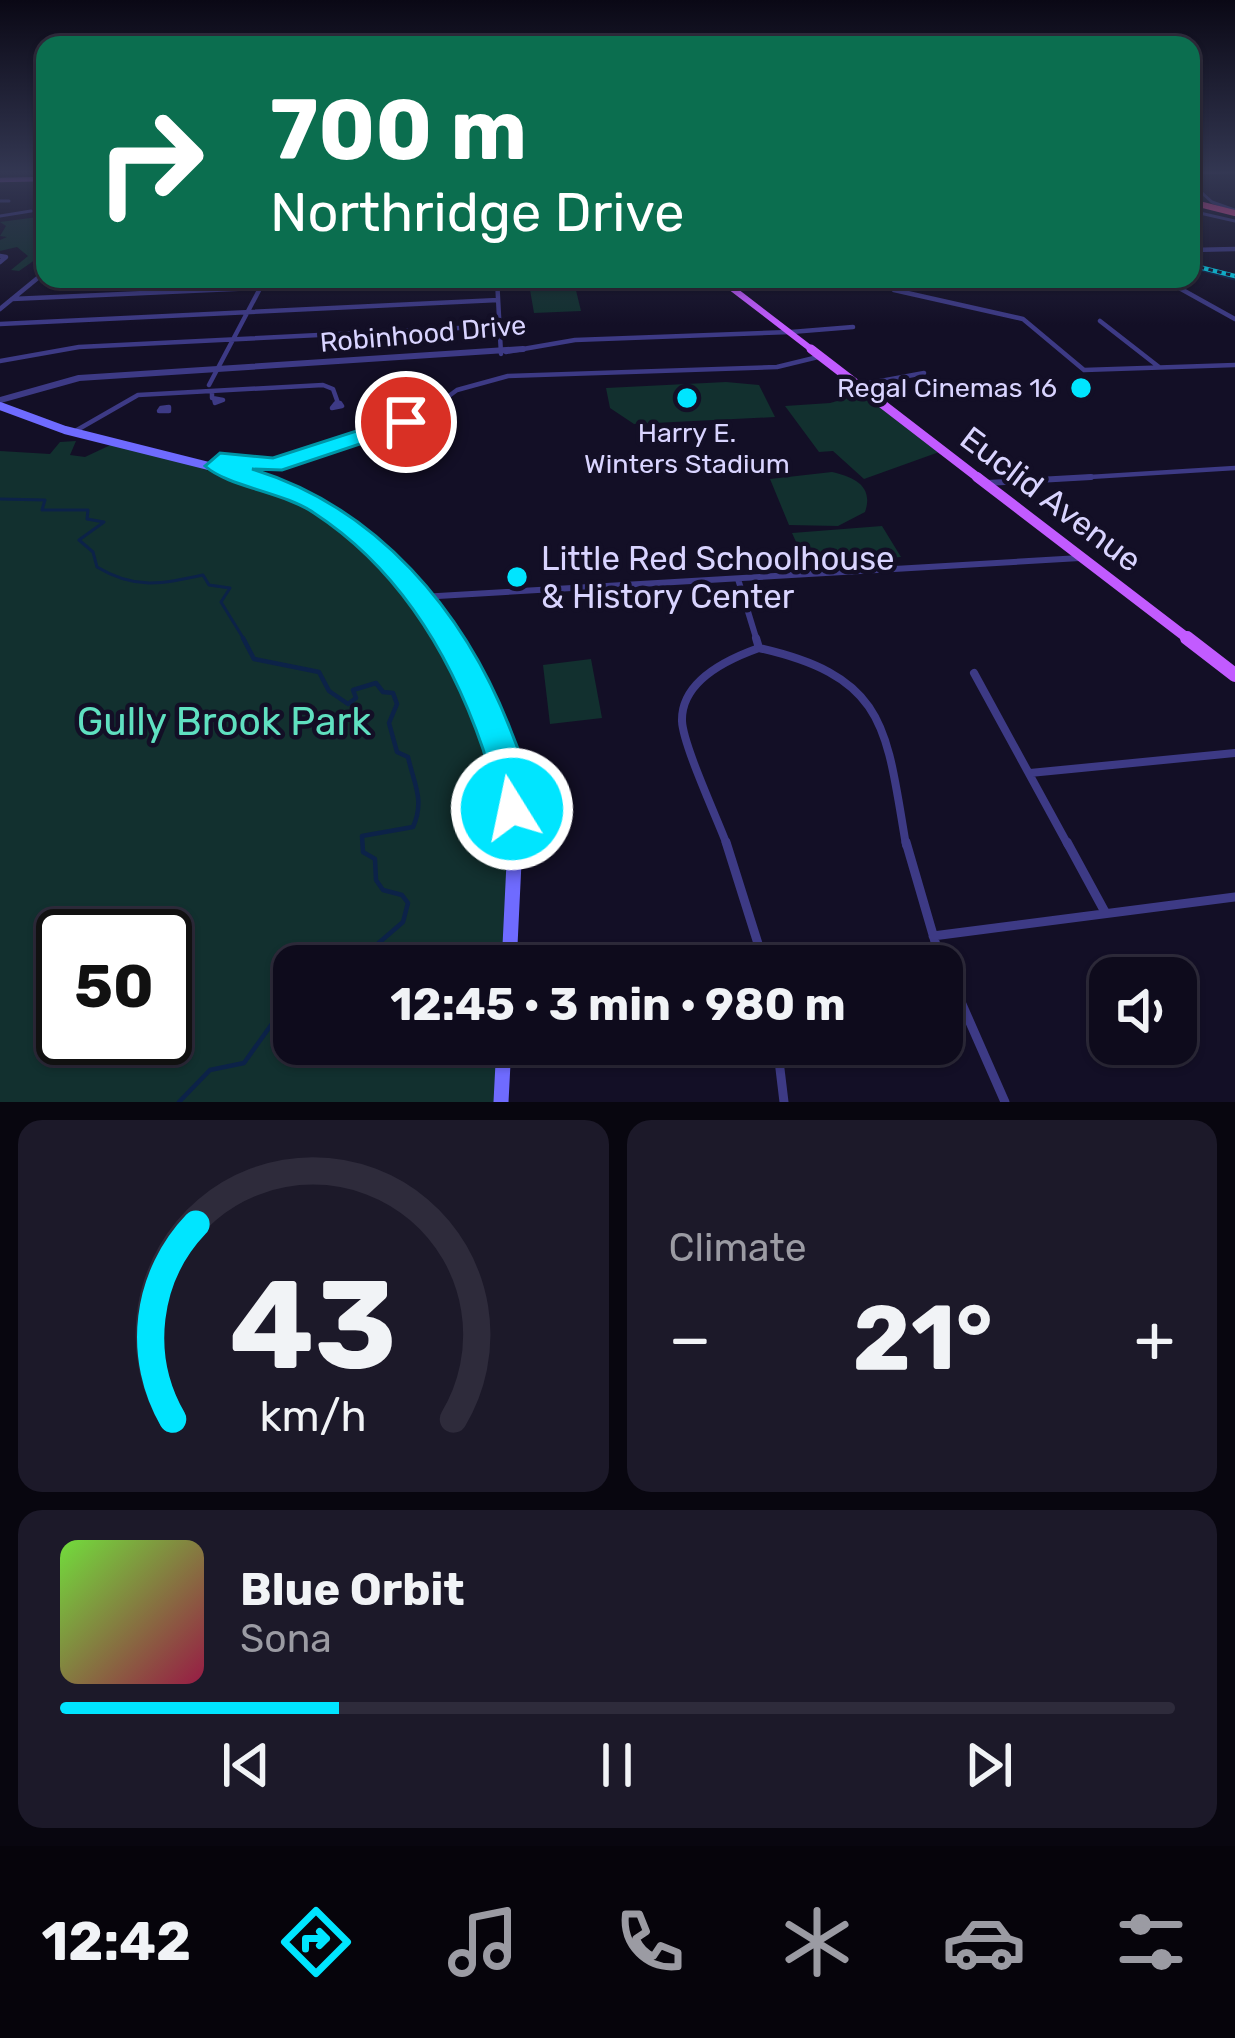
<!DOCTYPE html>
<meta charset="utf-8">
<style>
body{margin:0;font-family:Rubik,sans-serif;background:#1c1929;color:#f1f3f6;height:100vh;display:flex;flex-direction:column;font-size:45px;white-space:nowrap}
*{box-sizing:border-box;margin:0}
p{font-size:39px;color:#9b9ba3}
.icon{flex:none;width:66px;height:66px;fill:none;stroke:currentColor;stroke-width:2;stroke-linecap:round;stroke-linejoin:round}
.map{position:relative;height:1102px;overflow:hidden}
.drawer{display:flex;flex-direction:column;gap:18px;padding:18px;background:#08060f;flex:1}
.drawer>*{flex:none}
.guide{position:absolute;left:36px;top:36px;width:1164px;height:252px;border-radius:24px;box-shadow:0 3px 9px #0004,0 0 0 3px #2e2b3b;background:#0b6e4f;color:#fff;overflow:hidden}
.controls{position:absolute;left:1089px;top:957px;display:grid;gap:24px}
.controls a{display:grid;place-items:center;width:108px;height:108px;border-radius:24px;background:#0e0b1c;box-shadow:0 3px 9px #0004,0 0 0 3px #2e2b3b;font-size:60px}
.speed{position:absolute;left:36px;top:909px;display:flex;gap:24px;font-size:60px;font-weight:700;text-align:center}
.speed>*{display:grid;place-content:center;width:156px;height:156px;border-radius:50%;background:#0e0b1c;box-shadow:0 3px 9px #0004,0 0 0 3px #2e2b3b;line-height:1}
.speed .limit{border:6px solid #111;border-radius:18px;background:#fff;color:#111}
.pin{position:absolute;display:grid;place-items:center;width:102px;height:102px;color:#fff;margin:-51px;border:6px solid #fff;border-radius:50%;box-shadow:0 3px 12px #0007}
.me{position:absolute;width:132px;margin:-66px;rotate:350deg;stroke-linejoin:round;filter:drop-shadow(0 0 9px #0008)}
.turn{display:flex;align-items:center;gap:42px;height:252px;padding:0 36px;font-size:54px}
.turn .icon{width:156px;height:156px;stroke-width:2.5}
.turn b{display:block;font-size:84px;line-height:102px}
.big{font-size:90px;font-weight:700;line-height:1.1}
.drawer .card{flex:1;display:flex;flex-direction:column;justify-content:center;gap:18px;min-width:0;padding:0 42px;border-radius:24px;background:#1c1929}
.drawer .dial{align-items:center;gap:0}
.dial svg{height:312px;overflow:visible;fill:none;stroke:#2e2b3b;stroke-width:7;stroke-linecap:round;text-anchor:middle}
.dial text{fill:#f1f3f6;stroke:none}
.song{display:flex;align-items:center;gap:36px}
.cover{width:144px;height:144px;border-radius:18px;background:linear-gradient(135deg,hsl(100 70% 55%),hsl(340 70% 35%))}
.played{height:12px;border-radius:6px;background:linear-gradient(90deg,#00e5ff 25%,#2e2b3b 25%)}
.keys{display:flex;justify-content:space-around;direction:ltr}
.heat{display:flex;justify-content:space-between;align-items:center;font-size:66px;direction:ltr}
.drawer .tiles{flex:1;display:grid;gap:18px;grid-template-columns:1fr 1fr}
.card:last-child{grid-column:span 2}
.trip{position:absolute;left:273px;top:945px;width:690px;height:120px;border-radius:24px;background:#0e0b1c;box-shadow:0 3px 9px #0004,0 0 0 3px #2e2b3b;font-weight:700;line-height:120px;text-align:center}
.dock{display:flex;height:192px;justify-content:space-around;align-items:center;background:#06040b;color:#9b9ba3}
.dock .icon{width:84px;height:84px}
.dock .current{color:#00e5ff}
.dock b{font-size:54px;color:#f1f3f6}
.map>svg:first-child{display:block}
.green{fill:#12302f;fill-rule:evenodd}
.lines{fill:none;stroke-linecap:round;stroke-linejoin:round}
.stream-far1{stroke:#0c2248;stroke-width:3}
.stream{stroke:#0c2248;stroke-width:4.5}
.minor-far4{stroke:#3d3a85;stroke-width:3}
.minor-far3{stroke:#3d3a85;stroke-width:4.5}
.minor-far2{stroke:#3d3a85;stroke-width:6}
.minor-far1{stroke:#3d3a85;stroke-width:8}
.minor{stroke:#3d3a85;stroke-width:9}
.tertiary-far2{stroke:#3d3a85;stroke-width:3}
.tertiary-far1{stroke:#3d3a85;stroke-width:4.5}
.tertiary{stroke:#3d3a85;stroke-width:6}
.secondary-far3{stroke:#6f6bff;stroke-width:8}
.secondary-far2{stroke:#6f6bff;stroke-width:9}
.secondary-far1{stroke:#6f6bff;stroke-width:12}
.secondary{stroke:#6f6bff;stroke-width:15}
.primary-far4{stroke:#c25bff;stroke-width:4.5}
.primary-far3{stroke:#c25bff;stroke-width:6}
.primary-far2{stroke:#c25bff;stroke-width:9}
.primary-far1{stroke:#c25bff;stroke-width:10}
.primary{stroke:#c25bff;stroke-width:14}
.motorway{stroke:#ff4fa3;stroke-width:6}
.rail-casing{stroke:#00e5ff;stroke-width:4.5}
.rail{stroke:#130f26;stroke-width:3;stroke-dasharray:4.5;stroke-linecap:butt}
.route{fill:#00e5ff;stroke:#0095a6;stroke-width:3}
.poi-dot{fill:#00e5ff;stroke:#130f26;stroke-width:4.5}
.labels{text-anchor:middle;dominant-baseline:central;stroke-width:9;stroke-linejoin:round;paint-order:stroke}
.far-street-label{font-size:27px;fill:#d9d4ff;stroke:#130f26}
.far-poi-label{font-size:27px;fill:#d9d4ff;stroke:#130f26;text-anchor:end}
.street-label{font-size:33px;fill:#d9d4ff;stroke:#130f26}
.poi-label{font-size:33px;fill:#d9d4ff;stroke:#130f26;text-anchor:start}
.near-park-label{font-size:39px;fill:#5fe0c0;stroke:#130f26}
</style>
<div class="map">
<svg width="1235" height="1102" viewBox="0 0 1235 1102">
<rect width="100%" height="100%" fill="#130f26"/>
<path class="green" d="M45,216v37l-26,18 -8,-1 17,-14 -11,-9 -17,4v-11l7,-3 -7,-1 6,-10 -6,-4z
M574,282l7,29 -47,2 -5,-29z
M726,382l33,3 16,32 -141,7 -24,-16 -4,-20z
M866,393l76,58 -78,28 -31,-28 -14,1 -34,-46 45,-3z
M76,441l-6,14 15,2 34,-16c66,17 139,31 200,64 22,11 42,37 61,54 134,122 138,238 130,407h-216v78h211l-4,58h-501v-651l50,3 10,-12zM63,936h102v102h-102z
M832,472c22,5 42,14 33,40l-27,14 -49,-1 -19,-46z
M882,526l19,31 -95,7 -14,-31z
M591,659l11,59 -52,6 -7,-59z"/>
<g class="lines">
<path class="stream-far1" d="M1191,267l44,12
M0,499l45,1 -3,10h46l-1,9 17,3 -25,18 14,12 4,15c38,23 65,17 106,8l6,10 21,3 -9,14 24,39"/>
<path class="stream" d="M243,638l11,21 65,13 10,19 19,13 8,-6 -3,-8 23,-7 7,9 10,1 4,11 -8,19 8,29 11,5c6,27 17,43 5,70l-51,9 1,16 12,7 1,21 7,10 19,5 6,8 -5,19 -51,44
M179,1102l31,-32 34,-7 30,-42 20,-17"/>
<path class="minor-far4" d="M0,201h9
M0,216l31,-5"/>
<path class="minor-far3" d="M0,256l6,1 -6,5
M497,279l4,75
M882,279l12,11 129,29 61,51 151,-5
M1163,279l72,40
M12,299l439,-20
M0,309l45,-37
M1100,321l59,46
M0,324l498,-24
M791,332l62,-5
M0,361l79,-14 420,-21
M209,385l56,-106
M859,385l65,-12
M212,391v7l11,2 -8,3 -1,-4
M336,403h4l2,3 -10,2z
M169,407v4h-10l2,-3z
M77,430l61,-35 185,-10 10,4 5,14
M217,466l11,-8 36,9 32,-8 127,-44 34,-25 51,-14 269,-9 41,-10
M1041,480l194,-12"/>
<path class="minor-far2" d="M987,483l104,-6
M738,579l19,62
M421,597l659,-39"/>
<path class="minor-far1" d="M756,638l3,10
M759,648c129,29 127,81 147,197
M974,673l94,172
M1030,773l205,-20
M727,845c-10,-27 -44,-100 -45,-124 -1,-40 46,-62 77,-73"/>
<path class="minor" d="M726,842l39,124
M906,842l30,103 69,157
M1067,842l38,70
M933,936l302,-39
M777,1044l7,58"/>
<path class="tertiary-far2" d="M1191,183l21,19 23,8
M1191,211l44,10
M1191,250l44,-1"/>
<path class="tertiary-far1" d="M1191,250l44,-1
M506,352l69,-12 215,-8"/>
<path class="tertiary" d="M0,400l79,-22 444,-29"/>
<path class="secondary-far3" d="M0,406l65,24 199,50"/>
<path class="secondary-far2" d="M254,477c85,27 150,91 198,164"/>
<path class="secondary-far1" d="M450,638c38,66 64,130 65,207"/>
<path class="secondary" d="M509,966l6,-124
M501,1102l3,-58"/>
<path class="primary-far4" d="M1191,172l44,-1
M0,180l45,-1"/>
<path class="primary-far3" d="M720,279l95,73"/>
<path class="primary-far2" d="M811,349l170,131"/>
<path class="primary-far1" d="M977,477l214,164"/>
<path class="primary" d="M1187,638l48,37"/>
<path class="motorway" d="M1191,202l44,11"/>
<g class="rail-casing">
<path id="rail" d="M1191,265l44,11"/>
</g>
<use href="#rail" class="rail"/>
</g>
<linearGradient id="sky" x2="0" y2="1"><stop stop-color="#0a0815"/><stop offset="0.53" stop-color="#333752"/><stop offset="1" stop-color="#333752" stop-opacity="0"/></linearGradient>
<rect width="1235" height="325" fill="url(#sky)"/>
<path class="route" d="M406,415l8,2v9l-132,44 -30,-1c125,38 213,142 259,262 10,26 27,62 14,89l-13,5 -14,-5c-11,-21 -7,-48 -15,-71 -32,-93 -85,-181 -169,-236 -30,-21 -86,-26 -109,-47l15,-13 53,5z"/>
<g class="poi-dot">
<circle cx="1081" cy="388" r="12"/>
<circle cx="687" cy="398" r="12"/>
<circle cx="517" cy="577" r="12"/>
</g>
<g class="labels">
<g class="far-street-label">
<text transform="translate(423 334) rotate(-5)">Robinhood Drive</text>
</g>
<g class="far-poi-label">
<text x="1057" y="388">Regal Cinemas 16</text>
<text x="687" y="433" text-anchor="middle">Harry E.<tspan x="687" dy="31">Winters Stadium</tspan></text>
</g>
<g class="street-label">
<text transform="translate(1051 499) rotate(37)">Euclid Avenue</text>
</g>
<g class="poi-label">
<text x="541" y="558">Little Red Schoolhouse<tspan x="541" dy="38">&amp; History Center</tspan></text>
</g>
<g class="near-park-label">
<text x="224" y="722">Gully Brook Park</text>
</g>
</g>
</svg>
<div class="controls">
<a><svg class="icon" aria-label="sound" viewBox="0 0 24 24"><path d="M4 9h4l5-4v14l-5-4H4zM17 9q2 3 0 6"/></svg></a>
</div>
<div class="speed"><div class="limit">50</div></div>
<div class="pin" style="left:406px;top:422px;background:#d93025"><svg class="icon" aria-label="arrive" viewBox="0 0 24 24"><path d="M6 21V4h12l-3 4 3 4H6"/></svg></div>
<svg class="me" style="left:512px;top:809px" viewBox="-20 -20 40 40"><circle r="17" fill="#00e5ff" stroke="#fff" stroke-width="3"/><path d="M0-11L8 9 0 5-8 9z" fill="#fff"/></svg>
<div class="trip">12:45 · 3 min · 980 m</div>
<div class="guide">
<div class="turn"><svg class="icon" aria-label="right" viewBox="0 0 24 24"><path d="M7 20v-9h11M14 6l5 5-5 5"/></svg><div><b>700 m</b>Northridge Drive</div></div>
</div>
</div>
<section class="drawer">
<div class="tiles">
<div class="card dial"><svg viewBox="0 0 100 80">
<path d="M14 69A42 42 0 1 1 86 69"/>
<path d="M14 69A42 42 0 0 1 20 19" stroke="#00e5ff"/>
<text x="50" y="56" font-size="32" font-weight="700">43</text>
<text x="50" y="72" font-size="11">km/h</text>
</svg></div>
<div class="card"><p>Climate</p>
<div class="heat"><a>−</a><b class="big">21°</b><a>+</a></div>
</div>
<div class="card">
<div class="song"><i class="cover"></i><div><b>Blue Orbit</b><p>Sona</p></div></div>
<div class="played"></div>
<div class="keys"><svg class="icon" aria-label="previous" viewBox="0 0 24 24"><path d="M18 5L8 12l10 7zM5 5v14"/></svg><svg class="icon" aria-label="pause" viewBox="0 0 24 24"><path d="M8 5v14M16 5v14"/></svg><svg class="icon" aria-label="next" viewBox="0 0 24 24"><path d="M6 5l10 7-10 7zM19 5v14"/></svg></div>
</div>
</div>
</section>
<nav class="dock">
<b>12:42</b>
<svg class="icon current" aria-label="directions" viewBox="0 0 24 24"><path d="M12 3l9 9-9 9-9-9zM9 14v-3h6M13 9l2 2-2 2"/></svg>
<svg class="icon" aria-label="music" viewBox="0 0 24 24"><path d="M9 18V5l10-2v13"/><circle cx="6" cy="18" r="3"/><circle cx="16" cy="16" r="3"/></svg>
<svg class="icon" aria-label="phone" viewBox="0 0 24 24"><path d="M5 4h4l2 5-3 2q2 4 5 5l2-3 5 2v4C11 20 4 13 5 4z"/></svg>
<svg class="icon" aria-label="climate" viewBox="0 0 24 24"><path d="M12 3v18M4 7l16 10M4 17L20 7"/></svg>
<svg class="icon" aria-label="car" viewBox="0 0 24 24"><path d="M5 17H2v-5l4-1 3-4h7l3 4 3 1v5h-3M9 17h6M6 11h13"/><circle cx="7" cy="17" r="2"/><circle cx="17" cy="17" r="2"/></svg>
<svg class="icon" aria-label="filters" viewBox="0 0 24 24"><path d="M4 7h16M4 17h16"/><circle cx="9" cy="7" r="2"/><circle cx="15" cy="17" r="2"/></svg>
</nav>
